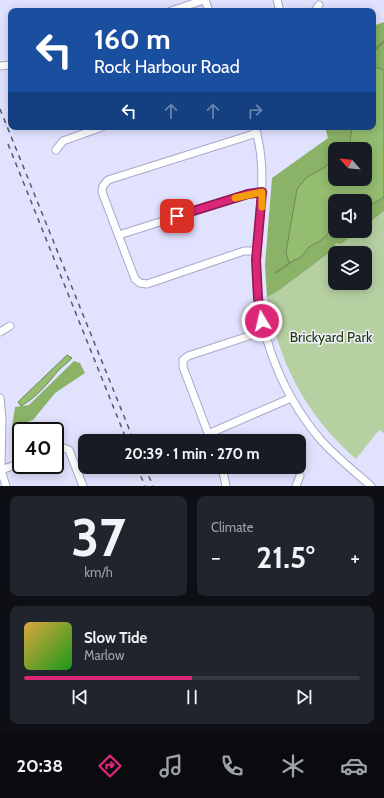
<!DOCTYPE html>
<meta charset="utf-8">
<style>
body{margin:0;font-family:Cabin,sans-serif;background:#20242c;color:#f1f3f6;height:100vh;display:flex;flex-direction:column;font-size:15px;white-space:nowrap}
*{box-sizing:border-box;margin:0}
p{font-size:13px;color:#9ea1a6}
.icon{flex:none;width:22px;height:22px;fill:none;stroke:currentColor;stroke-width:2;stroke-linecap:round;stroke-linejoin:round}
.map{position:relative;height:486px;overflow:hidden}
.panel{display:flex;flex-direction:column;gap:10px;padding:10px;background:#0d0f14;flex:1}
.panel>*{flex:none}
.hud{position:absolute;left:8px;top:8px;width:368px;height:122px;border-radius:8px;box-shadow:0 2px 10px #0003;background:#1a4fa0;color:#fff;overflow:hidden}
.needle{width:26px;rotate:297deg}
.buttons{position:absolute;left:328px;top:142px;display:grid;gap:8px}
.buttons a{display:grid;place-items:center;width:44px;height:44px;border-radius:8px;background:#171b24;box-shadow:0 2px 10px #0003;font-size:20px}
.speed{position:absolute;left:12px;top:422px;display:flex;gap:8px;font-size:20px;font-weight:700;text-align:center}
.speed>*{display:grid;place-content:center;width:52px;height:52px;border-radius:50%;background:#171b24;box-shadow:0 2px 10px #0003;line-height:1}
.speed .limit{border:2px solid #111;border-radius:6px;background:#fff;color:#111}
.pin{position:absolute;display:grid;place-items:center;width:34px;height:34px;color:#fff;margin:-17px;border-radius:8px;box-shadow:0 2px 6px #0006}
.me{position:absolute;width:44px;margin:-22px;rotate:351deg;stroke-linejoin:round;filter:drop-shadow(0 0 3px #0008)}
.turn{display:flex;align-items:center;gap:14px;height:84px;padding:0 20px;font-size:18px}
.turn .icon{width:52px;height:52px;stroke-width:2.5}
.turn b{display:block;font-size:28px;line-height:34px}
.lanes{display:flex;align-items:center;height:38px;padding:0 20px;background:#0003;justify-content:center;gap:20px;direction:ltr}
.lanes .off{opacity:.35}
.big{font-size:30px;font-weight:700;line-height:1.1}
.panel .tile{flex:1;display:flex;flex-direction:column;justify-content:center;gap:6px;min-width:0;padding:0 14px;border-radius:8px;background:#20242c}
.panel .dial{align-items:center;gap:0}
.dial b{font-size:52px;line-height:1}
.song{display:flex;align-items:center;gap:12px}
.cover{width:48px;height:48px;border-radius:6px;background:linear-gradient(135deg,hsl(40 70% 55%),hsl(120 70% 35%))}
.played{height:4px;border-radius:2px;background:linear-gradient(90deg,#db2777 50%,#363941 50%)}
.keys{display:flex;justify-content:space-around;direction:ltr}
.heat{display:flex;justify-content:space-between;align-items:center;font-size:22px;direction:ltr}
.panel .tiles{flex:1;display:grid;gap:10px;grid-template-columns:1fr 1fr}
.tile:last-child{grid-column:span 2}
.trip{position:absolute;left:78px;top:434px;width:228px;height:40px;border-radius:8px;background:#171b24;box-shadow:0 2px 10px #0003;font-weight:700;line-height:40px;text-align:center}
.tab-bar{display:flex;height:64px;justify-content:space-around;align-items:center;background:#090b0e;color:#9ea1a6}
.tab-bar .icon{width:28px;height:28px}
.tab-bar .on{color:#db2777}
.tab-bar b{font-size:18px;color:#f1f3f6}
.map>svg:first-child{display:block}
.green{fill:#b6d0a2;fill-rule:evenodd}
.forest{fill:#8bb367;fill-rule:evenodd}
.water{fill:#94bd70;stroke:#6d8a58}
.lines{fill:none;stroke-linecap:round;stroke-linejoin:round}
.stream{stroke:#6d8a58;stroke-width:1.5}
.minor-casing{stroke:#a7a8c9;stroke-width:9}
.minor{stroke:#fff;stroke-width:7}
.rail{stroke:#565768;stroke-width:1.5;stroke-dasharray:5 5;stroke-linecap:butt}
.route-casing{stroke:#8e194d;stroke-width:10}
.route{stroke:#db2777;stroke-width:7}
.slow{stroke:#f59e0b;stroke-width:7}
.labels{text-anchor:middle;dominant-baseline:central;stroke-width:3;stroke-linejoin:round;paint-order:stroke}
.park-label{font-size:14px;fill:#1e3600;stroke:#f0f0ff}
</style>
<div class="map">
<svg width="384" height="486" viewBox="0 0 384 486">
<rect width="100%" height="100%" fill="#e1e2fe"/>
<path class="green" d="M384,211v222l-5,-3 -23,29c-51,-45 -77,-96 -89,-162l10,-5 56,-42 3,-8 5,2 17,-13h7v-5zM335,253h30v30h-30z"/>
<path class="forest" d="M384,22v189l-19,15v-25h-30v30h23l-17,13 -5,-1 -3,7 -56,42 -10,5 -2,-32 7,-87 56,-40 -3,-11h48v-101zM335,149h30v30h-30z
M74,361l6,2 5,10 -30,20 -22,27 -21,7 3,-20 14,-2z"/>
<path class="water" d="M373,62l2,5 9,3v127l-19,12v-8h-30v26l-15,14 -11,6 -8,10 -12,6 -3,-11 11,-63 10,-12 17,-9 11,-11v22h30v-30h-22l7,-7 2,-15h21z
M67,355l5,3c-4,5 -10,8 -14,13 -11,13 -21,26 -37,35l-3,-4z"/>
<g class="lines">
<path class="stream" d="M373,52l11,-11
M275,273l15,-10"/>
<g class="minor-casing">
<path id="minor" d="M205,0l4,11
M277,0l3,11
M171,11l33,-11
M315,11l4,-6
M0,66l11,-1
M255,127c13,43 4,83 2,127 -4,66 20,134 63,185 15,17 34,32 51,47
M257,133l-149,47 -5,6 -1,6 33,87 5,4 7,1 97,-33h13
M56,150l7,-9 39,-14
M119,235l129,-41 15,-2
M0,332l10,-6
M0,398l2,21 -1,51 5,16
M208,434l83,-36
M211,441l-28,-74v-7l5,-4 76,-25
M55,449l6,-2 8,3 14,36
M222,467l4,19
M1,470l20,-7
M296,486l4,-10"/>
</g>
<use href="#minor" class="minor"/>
<path class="rail" d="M0,109l134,332
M8,144l119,297
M137,467l8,19
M145,467l8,19"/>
</g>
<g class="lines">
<g class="route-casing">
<path id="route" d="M177,216l71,-22 14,-2 -6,68 2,38 4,23"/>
</g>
<use href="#route" class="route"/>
<path class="slow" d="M235,198l27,-6v15"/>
</g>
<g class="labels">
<g class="park-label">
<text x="331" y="337">Brickyard Park</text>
</g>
</g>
</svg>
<div class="buttons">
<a><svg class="needle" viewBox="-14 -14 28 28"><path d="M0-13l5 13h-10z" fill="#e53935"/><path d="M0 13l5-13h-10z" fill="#9ea1a6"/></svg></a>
<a><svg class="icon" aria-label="sound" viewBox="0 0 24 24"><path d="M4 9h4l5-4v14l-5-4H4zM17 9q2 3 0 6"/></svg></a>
<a><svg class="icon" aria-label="layers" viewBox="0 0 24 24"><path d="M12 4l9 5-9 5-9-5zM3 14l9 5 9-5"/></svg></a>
</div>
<div class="speed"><div class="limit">40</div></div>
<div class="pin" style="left:177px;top:216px;background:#d93025"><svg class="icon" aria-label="arrive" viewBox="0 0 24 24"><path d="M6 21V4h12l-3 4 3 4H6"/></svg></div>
<svg class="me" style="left:262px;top:321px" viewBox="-20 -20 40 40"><circle r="17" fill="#db2777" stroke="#fff" stroke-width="3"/><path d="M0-11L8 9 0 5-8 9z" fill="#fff"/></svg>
<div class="trip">20:39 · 1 min · 270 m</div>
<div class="hud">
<div class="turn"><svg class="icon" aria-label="left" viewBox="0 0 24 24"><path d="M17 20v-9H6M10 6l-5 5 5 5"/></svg><div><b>160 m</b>Rock Harbour Road</div></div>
<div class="lanes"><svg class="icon" aria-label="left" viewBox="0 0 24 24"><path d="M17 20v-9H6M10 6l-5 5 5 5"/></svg><svg class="icon off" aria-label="ahead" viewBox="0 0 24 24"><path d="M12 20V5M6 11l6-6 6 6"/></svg><svg class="icon off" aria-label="ahead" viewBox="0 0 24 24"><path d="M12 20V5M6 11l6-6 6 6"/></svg><svg class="icon off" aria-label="right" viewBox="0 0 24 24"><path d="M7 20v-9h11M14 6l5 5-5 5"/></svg></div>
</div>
</div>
<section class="panel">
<div class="tiles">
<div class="tile dial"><b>37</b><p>km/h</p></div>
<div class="tile"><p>Climate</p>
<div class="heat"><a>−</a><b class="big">21.5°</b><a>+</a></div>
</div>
<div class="tile">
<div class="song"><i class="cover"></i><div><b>Slow Tide</b><p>Marlow</p></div></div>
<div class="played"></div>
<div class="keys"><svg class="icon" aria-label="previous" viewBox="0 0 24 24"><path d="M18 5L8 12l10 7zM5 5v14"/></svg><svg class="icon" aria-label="pause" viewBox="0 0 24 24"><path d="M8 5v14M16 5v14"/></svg><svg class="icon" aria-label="next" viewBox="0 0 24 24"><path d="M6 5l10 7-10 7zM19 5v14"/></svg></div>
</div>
</div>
</section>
<nav class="tab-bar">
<b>20:38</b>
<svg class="icon on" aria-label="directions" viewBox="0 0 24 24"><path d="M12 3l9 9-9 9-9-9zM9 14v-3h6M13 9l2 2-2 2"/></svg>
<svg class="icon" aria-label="music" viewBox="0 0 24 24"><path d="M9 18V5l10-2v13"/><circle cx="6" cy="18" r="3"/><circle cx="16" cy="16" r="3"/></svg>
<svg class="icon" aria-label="phone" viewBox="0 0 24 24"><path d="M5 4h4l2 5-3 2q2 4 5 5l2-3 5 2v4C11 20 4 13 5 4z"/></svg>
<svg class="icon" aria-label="climate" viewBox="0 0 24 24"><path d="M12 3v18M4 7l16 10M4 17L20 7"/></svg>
<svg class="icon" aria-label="car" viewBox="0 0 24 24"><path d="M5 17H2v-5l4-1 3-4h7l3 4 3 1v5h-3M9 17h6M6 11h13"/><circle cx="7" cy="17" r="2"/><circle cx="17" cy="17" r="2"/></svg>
</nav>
